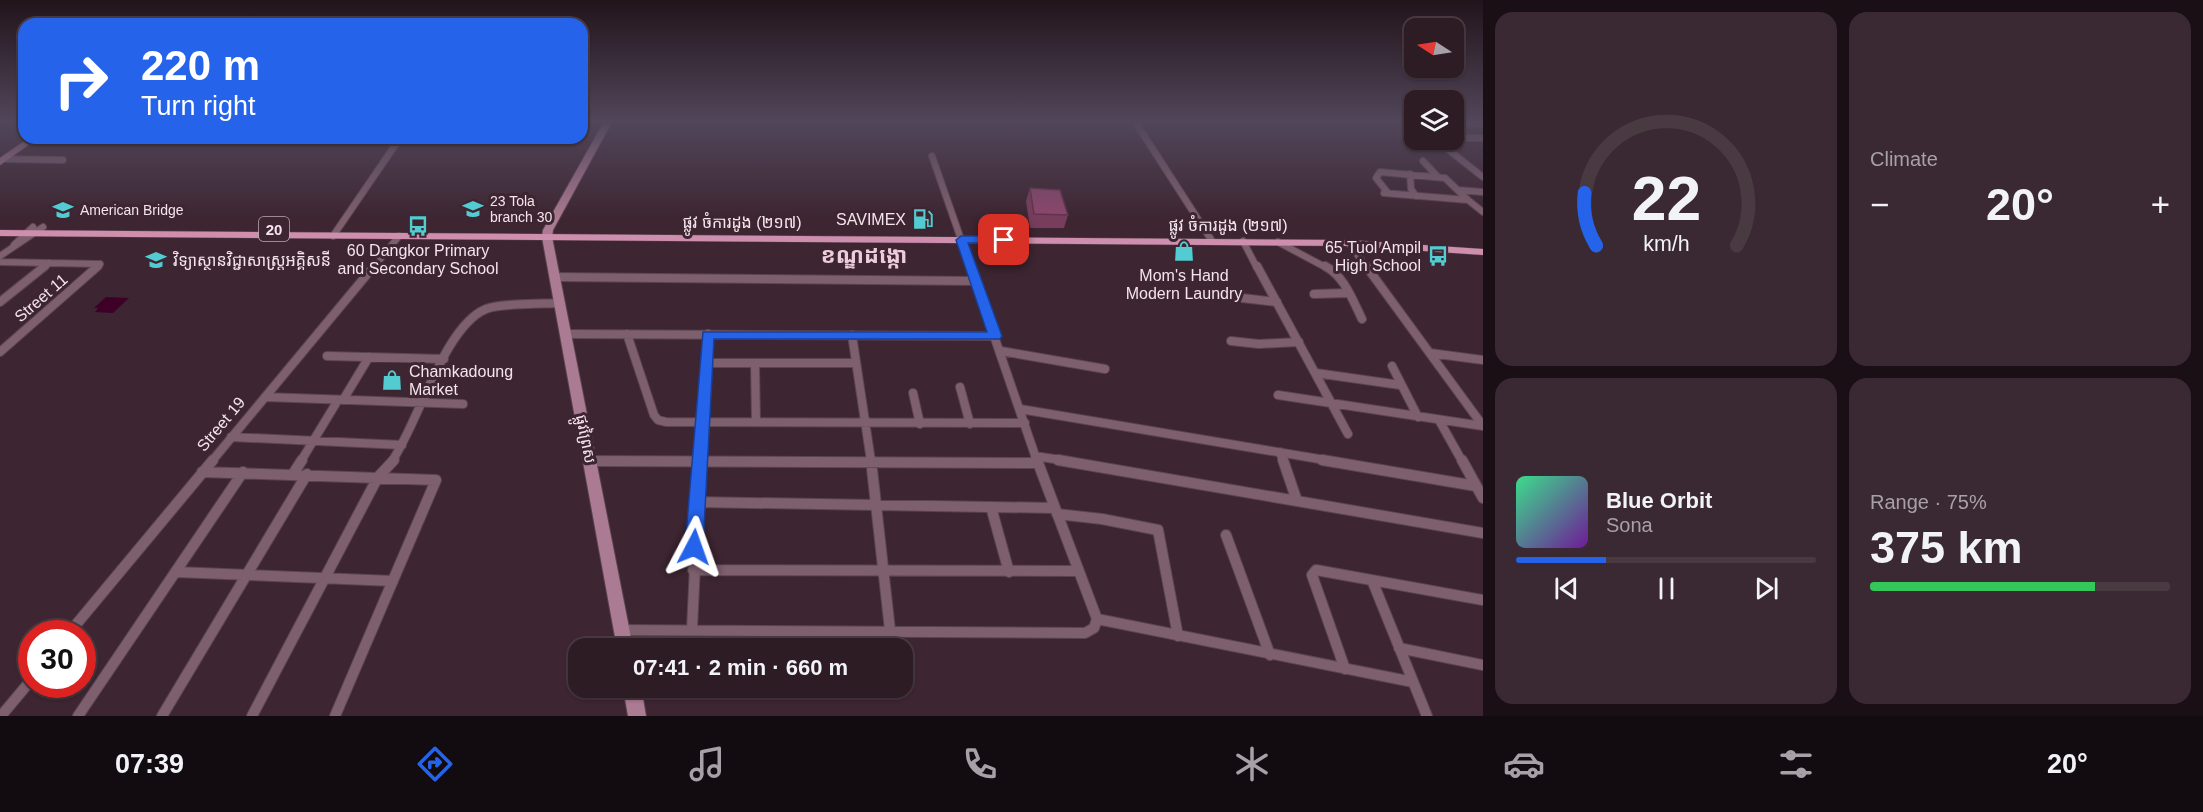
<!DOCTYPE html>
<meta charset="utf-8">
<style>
body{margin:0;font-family:Helvetica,"Noto Sans Khmer",sans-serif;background:#3a2932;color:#f1f3f6;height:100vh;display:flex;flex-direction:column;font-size:22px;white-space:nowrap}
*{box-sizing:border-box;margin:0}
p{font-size:20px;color:#a7a1a7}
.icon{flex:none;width:33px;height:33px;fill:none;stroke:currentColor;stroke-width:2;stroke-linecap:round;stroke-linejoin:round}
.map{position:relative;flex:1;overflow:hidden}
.drawer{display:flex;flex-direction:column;gap:12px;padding:12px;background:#190f14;width:720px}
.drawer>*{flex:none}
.top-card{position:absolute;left:18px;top:18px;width:570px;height:126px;border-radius:18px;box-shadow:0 2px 4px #0004,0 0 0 2px #493a42;background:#2563eb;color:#fff;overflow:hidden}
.needle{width:39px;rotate:282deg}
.buttons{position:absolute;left:1404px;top:18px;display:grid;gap:12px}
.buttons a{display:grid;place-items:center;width:60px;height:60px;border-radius:12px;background:#2e1c25;box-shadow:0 2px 4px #0004,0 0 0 2px #493a42;font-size:30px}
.speed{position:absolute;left:18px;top:620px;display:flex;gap:12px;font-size:30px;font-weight:700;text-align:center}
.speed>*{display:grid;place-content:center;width:78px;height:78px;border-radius:50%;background:#2e1c25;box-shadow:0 2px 4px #0004,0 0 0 2px #493a42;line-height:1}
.speed .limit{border:9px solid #d22;background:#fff;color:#111}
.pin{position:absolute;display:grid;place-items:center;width:51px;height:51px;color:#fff;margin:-26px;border-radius:12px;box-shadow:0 3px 9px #0006}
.me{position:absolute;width:66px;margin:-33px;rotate:4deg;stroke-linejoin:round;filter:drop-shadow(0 0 4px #0008)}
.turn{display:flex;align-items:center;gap:21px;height:126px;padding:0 24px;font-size:27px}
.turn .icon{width:78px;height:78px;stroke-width:2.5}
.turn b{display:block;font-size:42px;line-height:51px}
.big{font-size:45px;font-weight:700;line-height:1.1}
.drawer .widget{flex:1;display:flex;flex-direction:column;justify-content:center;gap:9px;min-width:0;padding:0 21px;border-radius:18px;background:#3a2932}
.drawer .dial{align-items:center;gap:0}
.dial svg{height:156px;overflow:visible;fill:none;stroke:#493a42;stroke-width:7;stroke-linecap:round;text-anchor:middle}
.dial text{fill:#f1f3f6;stroke:none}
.song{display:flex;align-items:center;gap:18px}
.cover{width:72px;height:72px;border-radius:9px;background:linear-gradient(135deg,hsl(150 70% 55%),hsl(280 70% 35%))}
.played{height:6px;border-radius:3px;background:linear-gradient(90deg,#2563eb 30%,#493a42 30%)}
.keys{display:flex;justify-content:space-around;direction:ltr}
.heat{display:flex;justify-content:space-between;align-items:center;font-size:33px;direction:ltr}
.charge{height:9px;border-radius:4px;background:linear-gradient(90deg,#34c759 75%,#493a42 0)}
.drawer .tiles{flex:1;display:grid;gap:12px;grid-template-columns:repeat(2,1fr)}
.trip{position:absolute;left:568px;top:638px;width:345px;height:60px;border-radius:18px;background:#2e1c25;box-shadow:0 2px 4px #0004,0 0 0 2px #493a42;font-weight:700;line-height:60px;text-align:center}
.tabs{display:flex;height:96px;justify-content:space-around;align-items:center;background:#120b0f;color:#a7a1a7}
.tabs .icon{width:42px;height:42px}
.tabs .current{color:#2563eb}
.tabs b{font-size:27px;color:#f1f3f6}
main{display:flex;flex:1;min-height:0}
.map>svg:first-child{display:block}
.water{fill:#3d0027}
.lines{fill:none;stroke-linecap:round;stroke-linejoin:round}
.street-far2-casing{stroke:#5a444f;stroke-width:8}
.street-far1-casing{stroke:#5a444f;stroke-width:10}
.street-casing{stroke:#5a444f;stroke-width:12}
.secondary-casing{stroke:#5a444f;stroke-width:2}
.primary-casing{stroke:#5a444f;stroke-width:1}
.street-far2{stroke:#7e5f6e;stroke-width:6}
.street-far1{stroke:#7e5f6e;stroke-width:8}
.street{stroke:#7e5f6e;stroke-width:10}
.secondary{fill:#ab7a93;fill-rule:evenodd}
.primary{fill:#ce8eae;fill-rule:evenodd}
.wall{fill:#783d5d}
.building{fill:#8c476c;stroke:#62324c;stroke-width:1.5}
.route{fill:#2563eb;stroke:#184099;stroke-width:1.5}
.labels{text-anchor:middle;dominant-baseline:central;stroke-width:6;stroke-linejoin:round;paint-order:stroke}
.far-poi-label{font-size:14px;fill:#f4e4eb;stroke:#3d2531;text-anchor:start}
.shield{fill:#3d2531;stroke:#bdabb3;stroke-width:1.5}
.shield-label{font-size:15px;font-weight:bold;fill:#f4e4eb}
.poi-label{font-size:16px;fill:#f4e4eb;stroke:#3d2531;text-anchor:end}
.street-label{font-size:16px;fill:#f4e4eb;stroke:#3d2531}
.district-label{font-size:22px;font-weight:bold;fill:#edccdc;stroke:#3d2531}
</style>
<main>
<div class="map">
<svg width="1483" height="716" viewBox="0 0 1483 716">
<rect width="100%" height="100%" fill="#3d2531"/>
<path class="water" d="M106,297l23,1 -16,15 -18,-1 3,-4h-4z"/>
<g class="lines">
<g class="street-far2-casing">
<path id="street-far2" d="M1134,120l78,121
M1410,120l4,3
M1454,123l29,1
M1454,132l8,6h21
M398,140l63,1
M1436,140l47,37
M932,156l39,112
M5,159l58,1
M1423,161l15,16
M1410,174l1,15 5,7
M1458,190l25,2
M1384,193l84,7 15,12
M1388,193l-12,-15 4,-6 65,6 23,22
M333,236l67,-98
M1243,241l14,27
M1278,242l49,26
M1349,243l18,25
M14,245l19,-18
M0,256l43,-29
M0,262l100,2
M43,268l6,-5
M96,268l4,-4
M373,268l26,-32"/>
</g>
<g class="street-far1-casing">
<path id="street-far1" d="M970,266l67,195
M1257,266l91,168
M1325,266c20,11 27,33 37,53
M1366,266l117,160
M555,277l421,4
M1314,294l35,-1
M1242,298l35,4
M0,302l45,-36
M565,334l431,2
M627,334l27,81 4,5 8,2 359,1
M852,335l19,126
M1231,341l28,3 40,-2
M1001,351l104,18
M0,352l98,-86
M1430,353l53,7
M327,356l117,3
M705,363h150
M755,363l1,59
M1392,366l26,51
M1316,373l84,12
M960,387l10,37
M913,393l7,31
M1278,395l205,31
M265,397l198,7
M343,400l26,-43
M1020,409l311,52
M1439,420l23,41
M231,437l171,8
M1280,452l3,9
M1035,456l32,5
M212,461l162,-195
M301,461l37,-61
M392,461c26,-37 52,-135 94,-152 15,-6 56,-5 74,-6
M591,461h111
M700,461l8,-127"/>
</g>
<g class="street-casing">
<path id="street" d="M871,460l19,170
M1058,460l425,73
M1283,460l14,41
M1322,460l154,26
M1462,460l21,38
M591,461l447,2
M202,472l234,8 -101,236
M293,474l9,-14
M697,502l357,6
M991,507l18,65
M1057,514l45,5 56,11 20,106
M1226,535l44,120
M693,570l385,1
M176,572l217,9
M1372,580l55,136
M1097,619l316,63
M692,629l8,-169
M621,630l464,3 9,-5 3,-9 -60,-159
M69,633l144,-173
M1399,648l84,17
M1345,669l-33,-94 4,-5 167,30
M1,716l31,-37
M78,716l165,-244
M162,716l145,-242
M252,716l126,-239 16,-17"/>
</g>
<g class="secondary-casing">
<path id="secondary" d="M605,120h8l-60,110 -1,7 81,411h-16l-75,-411 1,-7z
M29,138h9l-38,27v-7z
M623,687h18l5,29h-18z"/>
</g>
<g class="primary-casing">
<path id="primary" d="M0,230l1349,10 134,9v6l-134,-9 -1349,-10z"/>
</g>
<use href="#street-far2" class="street-far2"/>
<use href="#street-far1" class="street-far1"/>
<use href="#street" class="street"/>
<use href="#secondary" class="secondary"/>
<use href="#primary" class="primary"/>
</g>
<path class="wall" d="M1030,188l38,27 -4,13h-34l-4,-27z"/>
<path class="building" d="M1030,188l30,2 8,25 -34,-1z"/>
<linearGradient id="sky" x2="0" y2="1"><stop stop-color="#22141b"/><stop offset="0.55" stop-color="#51465a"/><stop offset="1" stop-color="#51465a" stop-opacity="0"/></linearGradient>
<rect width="1483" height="220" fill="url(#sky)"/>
<path class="route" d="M961,236h43l6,4 -6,3h-36l34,93 -2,3h-286l-11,208 -3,5 -6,2 -6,-2 -3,-5 18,-215h284l-31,-92z"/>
<defs>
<g id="school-bare" transform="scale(1.62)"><path d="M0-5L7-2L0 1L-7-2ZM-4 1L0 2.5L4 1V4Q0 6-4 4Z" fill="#52ccd0" stroke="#3d2531" stroke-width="2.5" paint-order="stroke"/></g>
<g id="fuel-bare" transform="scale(1.62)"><path d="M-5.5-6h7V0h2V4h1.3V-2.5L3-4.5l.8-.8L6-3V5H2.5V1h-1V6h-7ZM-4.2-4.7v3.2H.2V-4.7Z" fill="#52ccd0" stroke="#3d2531" stroke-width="2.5" paint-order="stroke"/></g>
<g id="bus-bare" transform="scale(1.62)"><path d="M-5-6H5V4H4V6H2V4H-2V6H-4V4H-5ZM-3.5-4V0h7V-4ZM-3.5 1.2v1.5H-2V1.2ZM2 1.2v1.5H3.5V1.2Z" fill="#52ccd0" stroke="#3d2531" stroke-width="2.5" paint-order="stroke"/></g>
<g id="shop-bare" transform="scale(1.62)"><path d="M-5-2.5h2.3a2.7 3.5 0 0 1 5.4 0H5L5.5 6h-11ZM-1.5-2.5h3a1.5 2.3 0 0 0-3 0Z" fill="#52ccd0" stroke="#3d2531" stroke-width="2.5" paint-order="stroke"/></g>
</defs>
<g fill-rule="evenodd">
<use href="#school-bare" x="473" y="209"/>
<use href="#school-bare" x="63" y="210"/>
<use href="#fuel-bare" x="923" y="219"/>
<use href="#bus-bare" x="418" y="226"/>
<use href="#shop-bare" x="1184" y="251"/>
<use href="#bus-bare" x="1438" y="256"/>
<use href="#school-bare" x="156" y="260"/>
<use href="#shop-bare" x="392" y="380"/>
</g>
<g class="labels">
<g class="far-poi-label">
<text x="490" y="201">23 Tola<tspan x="490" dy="16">branch 30</tspan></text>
<text x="80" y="210">American Bridge</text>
</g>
<rect class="shield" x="259" y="217" width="30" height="24" rx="4.5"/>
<g class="shield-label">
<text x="274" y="229">20</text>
</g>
<g class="poi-label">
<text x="906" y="219">SAVIMEX</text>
<text x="1421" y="247">65 Tuol Ampil<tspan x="1421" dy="18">High School</tspan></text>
<text x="418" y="250" text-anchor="middle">60 Dangkor Primary<tspan x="418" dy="18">and Secondary School</tspan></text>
<text x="173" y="260" text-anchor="start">វិទ្យាស្ថានវិជ្ជាសាស្រ្តអគ្គិសនី</text>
<text x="1184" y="275" text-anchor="middle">Mom's Hand<tspan x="1184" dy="18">Modern Laundry</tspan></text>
<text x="409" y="371" text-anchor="start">Chamkadoung<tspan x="409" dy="18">Market</tspan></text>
</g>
<g class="street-label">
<text x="742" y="222">ផ្លូវ ចំការដូង (២១៧)</text>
<text x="1228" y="225">ផ្លូវ ចំការដូង (២១៧)</text>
<text transform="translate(41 298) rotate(-41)">Street 11</text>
<text transform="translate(221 424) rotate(-50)">Street 19</text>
<text transform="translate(586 439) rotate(79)">ផ្លូវព្រៃស</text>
</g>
<g class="district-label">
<text x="864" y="255">ខណ្ឌដង្កោ</text>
</g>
</g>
</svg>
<div class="buttons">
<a><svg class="needle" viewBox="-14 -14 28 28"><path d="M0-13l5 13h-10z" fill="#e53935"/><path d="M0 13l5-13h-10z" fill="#a7a1a7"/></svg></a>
<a><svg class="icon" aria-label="layers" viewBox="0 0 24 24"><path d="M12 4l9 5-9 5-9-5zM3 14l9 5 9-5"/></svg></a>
</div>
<div class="speed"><div class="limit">30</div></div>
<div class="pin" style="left:1004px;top:240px;background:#d93025"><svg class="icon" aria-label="arrive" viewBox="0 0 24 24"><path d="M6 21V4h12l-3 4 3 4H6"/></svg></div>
<svg class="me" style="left:694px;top:547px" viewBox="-20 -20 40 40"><path d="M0-17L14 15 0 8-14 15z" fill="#2563eb" stroke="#fff" stroke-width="4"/></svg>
<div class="trip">07:41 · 2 min · 660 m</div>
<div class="top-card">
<div class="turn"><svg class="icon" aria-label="right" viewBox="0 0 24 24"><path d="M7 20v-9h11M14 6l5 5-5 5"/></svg><div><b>220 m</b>Turn right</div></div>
</div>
</div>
<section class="drawer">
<div class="tiles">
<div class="widget dial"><svg viewBox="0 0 100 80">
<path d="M14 69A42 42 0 1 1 86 69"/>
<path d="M14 69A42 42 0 0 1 8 42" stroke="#2563eb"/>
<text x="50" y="56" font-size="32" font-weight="700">22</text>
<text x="50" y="72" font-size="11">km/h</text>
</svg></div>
<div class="widget"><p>Climate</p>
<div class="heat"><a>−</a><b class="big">20°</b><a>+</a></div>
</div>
<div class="widget">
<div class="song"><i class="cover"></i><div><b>Blue Orbit</b><p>Sona</p></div></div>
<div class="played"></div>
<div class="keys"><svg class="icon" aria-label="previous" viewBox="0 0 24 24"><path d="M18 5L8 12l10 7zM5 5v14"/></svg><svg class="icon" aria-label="pause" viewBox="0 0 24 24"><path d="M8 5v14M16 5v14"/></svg><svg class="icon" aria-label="next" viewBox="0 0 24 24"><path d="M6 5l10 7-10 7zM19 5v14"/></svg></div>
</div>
<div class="widget"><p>Range · 75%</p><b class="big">375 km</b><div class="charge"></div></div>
</div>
</section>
</main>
<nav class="tabs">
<b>07:39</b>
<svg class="icon current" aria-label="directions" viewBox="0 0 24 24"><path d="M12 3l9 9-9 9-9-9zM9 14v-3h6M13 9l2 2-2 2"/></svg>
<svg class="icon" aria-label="music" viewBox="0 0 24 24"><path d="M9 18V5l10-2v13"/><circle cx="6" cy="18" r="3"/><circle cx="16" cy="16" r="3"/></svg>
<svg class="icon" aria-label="phone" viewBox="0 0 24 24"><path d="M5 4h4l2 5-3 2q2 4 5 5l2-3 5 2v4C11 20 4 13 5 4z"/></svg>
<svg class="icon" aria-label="climate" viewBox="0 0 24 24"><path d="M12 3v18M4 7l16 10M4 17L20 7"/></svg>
<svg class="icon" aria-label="car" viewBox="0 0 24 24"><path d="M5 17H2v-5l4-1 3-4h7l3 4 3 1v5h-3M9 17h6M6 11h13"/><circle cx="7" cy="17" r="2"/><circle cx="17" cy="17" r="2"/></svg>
<svg class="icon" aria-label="filters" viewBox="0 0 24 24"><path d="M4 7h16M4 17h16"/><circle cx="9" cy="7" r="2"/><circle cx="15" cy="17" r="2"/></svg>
<b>20°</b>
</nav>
